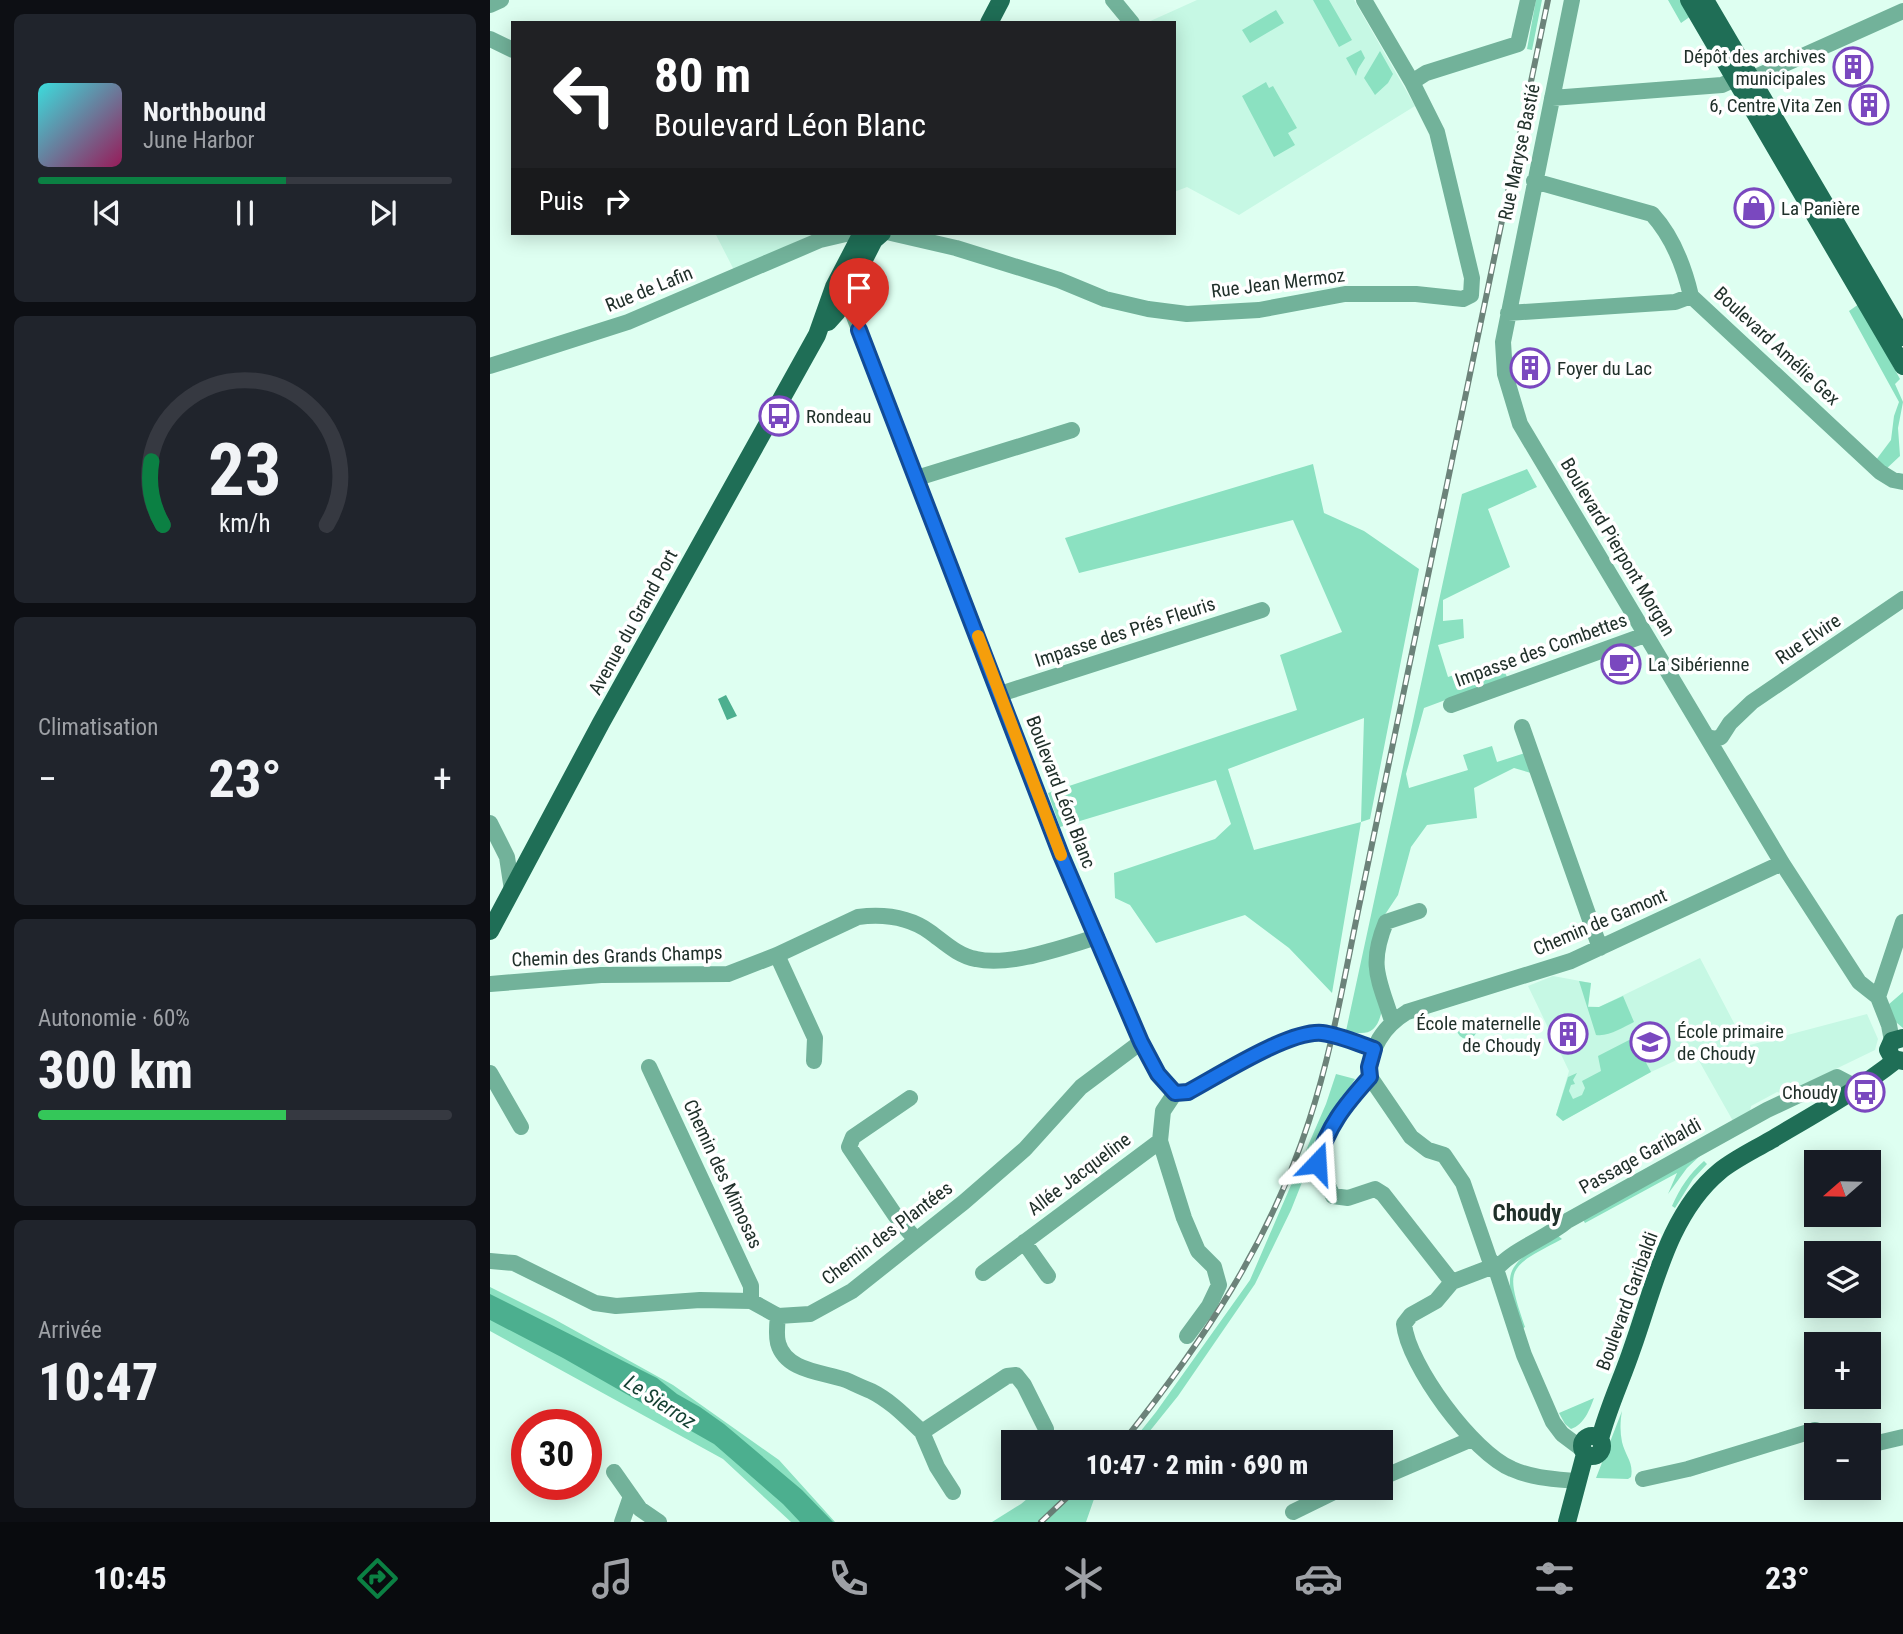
<!DOCTYPE html>
<html lang="fr">
<meta charset="utf-8">
<style>
body{margin:0;font-family:"Roboto Condensed",sans-serif;background:#20242c;color:#f1f3f6;height:100vh;display:flex;flex-direction:column;font-size:26px;white-space:nowrap}
*{box-sizing:border-box;margin:0}
p{font-size:23px;color:#9ea1a6}
.icon{flex:none;width:38px;height:38px;fill:none;stroke:currentColor;stroke-width:2;stroke-linecap:round;stroke-linejoin:round}
.map{position:relative;flex:1;overflow:hidden}
.drawer{display:flex;flex-direction:column;gap:14px;padding:14px;background:#0d0f14;width:490px}
.drawer>*{flex:none}
.hud{position:absolute;left:21px;top:21px;width:665px;height:214px;border-radius:0px;box-shadow:0 4px 18px #0003;background:#202124;color:#fff;overflow:hidden}
.needle{width:46px;rotate:250deg}
.buttons{position:absolute;left:1314px;top:1150px;display:grid;gap:14px}
.buttons a{display:grid;place-items:center;width:77px;height:77px;border-radius:0px;background:#171b24;box-shadow:0 4px 18px #0003;font-size:35px}
.speed{position:absolute;left:21px;top:1409px;display:flex;gap:14px;font-size:35px;font-weight:700;text-align:center}
.speed>*{display:grid;place-content:center;width:91px;height:91px;border-radius:50%;background:#171b24;box-shadow:0 4px 18px #0003;line-height:1}
.speed .limit{border:10px solid #d22;background:#fff;color:#111}
.pin{position:absolute;display:grid;place-items:center;width:60px;height:60px;color:#fff;margin:-72px -30px;border-radius:50% 50% 50% 0;rotate:-45deg;box-shadow:0 0 7px #0007}
.pin .icon{rotate:45deg}
.me{position:absolute;width:77px;margin:-38px;rotate:20deg;stroke-linejoin:round;filter:drop-shadow(0 0 5px #0008)}
.turn{display:flex;align-items:center;gap:24px;height:147px;padding:0 28px;font-size:32px}
.turn .icon{width:91px;height:91px;stroke-width:2.5}
.turn b{display:block;font-size:49px;line-height:60px}
.then{display:flex;align-items:center;height:66px;padding:0 28px;background:#0003;gap:14px;font-size:26px}
.big{font-size:52px;font-weight:800;line-height:1.1}
.drawer .card{flex:1;display:flex;flex-direction:column;justify-content:center;gap:10px;min-width:0;padding:0 24px;border-radius:10px;background:#20242c}
.drawer .dial{align-items:center;gap:0}
.dial svg{height:182px;overflow:visible;fill:none;stroke:#363941;stroke-width:7;stroke-linecap:round;text-anchor:middle}
.dial text{fill:#f1f3f6;stroke:none}
.song{display:flex;align-items:center;gap:21px}
.cover{width:84px;height:84px;border-radius:10px;background:linear-gradient(135deg,hsl(180 70% 55%),hsl(330 70% 35%))}
.played{height:7px;border-radius:4px;background:linear-gradient(90deg,#0b8043 60%,#363941 60%)}
.keys{display:flex;justify-content:space-around;direction:ltr}
.heat{display:flex;justify-content:space-between;align-items:center;font-size:38px;direction:ltr}
.charge{height:10px;border-radius:5px;background:linear-gradient(90deg,#34c759 60%,#363941 0)}
.trip{position:absolute;left:511px;top:1430px;width:392px;height:70px;border-radius:0px;background:#171b24;box-shadow:0 4px 18px #0003;font-weight:800;line-height:70px;text-align:center}
.tab-bar{display:flex;height:112px;justify-content:space-around;align-items:center;background:#090b0e;color:#9ea1a6}
.tab-bar .icon{width:49px;height:49px}
.tab-bar .current{color:#0b8043}
.tab-bar b{font-size:32px;color:#f1f3f6}
main{display:flex;flex:1;min-height:0}
.map>svg:first-child{display:block}
.built{fill:#c6f8e4}
.green{fill:#8be1c1;fill-rule:evenodd}
.water{fill:#4caf8f}
.lines{fill:none;stroke-linecap:round;stroke-linejoin:round}
.minor{stroke:#72b29a;stroke-width:16}
.major{stroke:#1f6e56;stroke-width:18}
.rail-casing{stroke:#6c837a;stroke-width:6}
.rail{stroke:#fff;stroke-width:3.5;stroke-dasharray:10;stroke-linecap:butt}
.route-casing{stroke:#114b97;stroke-width:18}
.route{stroke:#1a73e8;stroke-width:12}
.slow{stroke:#f59e0b;stroke-width:12}
.labels{text-anchor:middle;dominant-baseline:central;stroke-width:7;stroke-linejoin:round;paint-order:stroke}
.poi-label{font-size:19px;fill:#20302a;stroke:#fff;text-anchor:start}
.street-label{font-size:19px;fill:#20302a;stroke:#fff}
.water-label{font-size:21px;font-style:italic;fill:#133f31;stroke:#fff}
.quarter-label{font-size:23px;font-weight:bold;fill:#20302a;stroke:#fff}
</style>
<main>
<section class="drawer">
<div class="card">
<div class="song"><i class="cover"></i><div><b>Northbound</b><p>June Harbor</p></div></div>
<div class="played"></div>
<div class="keys"><svg class="icon" aria-label="previous" viewBox="0 0 24 24"><path d="M18 5L8 12l10 7zM5 5v14"/></svg><svg class="icon" aria-label="pause" viewBox="0 0 24 24"><path d="M8 5v14M16 5v14"/></svg><svg class="icon" aria-label="next" viewBox="0 0 24 24"><path d="M6 5l10 7-10 7zM19 5v14"/></svg></div>
</div>
<div class="card dial"><svg viewBox="0 0 100 80">
<path d="M14 69A42 42 0 1 1 86 69"/>
<path d="M14 69A42 42 0 0 1 9 41" stroke="#0b8043"/>
<text x="50" y="56" font-size="32" font-weight="700">23</text>
<text x="50" y="72" font-size="11">km/h</text>
</svg></div>
<div class="card"><p>Climatisation</p>
<div class="heat"><a>−</a><b class="big">23°</b><a>+</a></div>
</div>
<div class="card"><p>Autonomie · 60%</p><b class="big">300 km</b><div class="charge"></div></div>
<div class="card"><p>Arrivée</p><b class="big">10:47</b></div>
</section>
<div class="map">
<svg width="1413" height="1522" viewBox="0 0 1413 1522">
<rect width="100%" height="100%" fill="#defff1"/>
<path class="built" d="M707,0h157l61,106 -176,109 -52,-28 -13,5v-169h-28z
M225,233h101l-82,37z
M1210,958l46,88 121,-32 11,25 -3,11 -91,44 -7,-2 -26,14 -1,6 -17,9 -39,-69 -58,27 -73,42 -7,-6 13,-44 -41,-85 25,-10 38,7 -3,23 11,1z"/>
<path class="green" d="M823,0h16l23,40 -13,7z
M1046,0h6l-10,50 -5,-1z
M1178,0h13l10,16 -10,7z
M786,10l8,13 -34,20 -8,-13z
M871,50l4,8 -7,11 -2,7 -10,-18z
M890,51l13,23 -5,9 -13,12 -11,-17z
M776,82l3,6 4,-2 24,42 -9,5 7,12 -21,12 -32,-61z
M1369,304l41,75 -5,5 8,18 -5,26 2,28 -15,14 -9,-10 15,-20 3,-24 5,-14 -50,-91z
M823,464l11,49 40,18 55,38 -49,250 -9,3 -29,171 -43,-45 -44,-33 -89,28 -26,-38 -15,-7 -1,-25 101,-34 16,-15 -15,-44 -156,47 -12,-34 249,-83 -17,-55 62,-23 -49,-112 -214,53 -14,-35zM874,718l-3,104 -107,28 -26,-81z
M1037,469l10,18 -49,22 22,58 -67,33v21l20,-2 1,19 -26,7 10,32 51,-17 8,17 -83,31 -18,66 3,14 59,-18 -5,-15 29,-9 5,16 28,-9 6,20 -17,-5 -40,20 3,30 -50,7 -16,22 -13,48 -18,27 2,88c-5,23 -14,26 -36,21l116,-537z
M1089,981l12,2 -3,24h11l24,-11 11,26c-11,5 -25,15 -38,13z
M1413,992v36l-12,-10 -3,-13z
M967 1029a10 10 0 1 1 20 0a10 10 0 1 1-20 0Z
M1143,1038l18,34 -88,49 -7,-6 12,-38 9,-4 -4,7 2,4 -4,1 -2,6 4,8 9,-4 3,-7 -3,-7 19,-10 -3,-15z
M846,1074l19,5 -33,53 -31,78 -36,74 -77,112 -37,46h-9l24,-30 94,-132 76,-176z
M1213,1153l-16,15 -19,26 9,-21 -92,50 -3,-5z
M1214,1161l3,3 -14,15 -18,29 -3,-2c8,-18 17,-32 32,-45z
M1067,1235l5,4c-54,29 -58,27 -37,88l-3,2c-21,-59 -18,-63 35,-94z
M0,1287l64,32 119,66 106,75 56,62h-44l-68,-63 -233,-128z
M1104,1398c-4,11 -10,27 -23,31l-6,-5 -6,-11z
M1132,1411c-2,11 -2,21 0,31 3,13 12,21 9,35l-3,2 -32,-1z
M550,1488h49l3,5 4,-5h7l-9,11 -8,23h-94l29,-18z"/>
<path class="water" d="M236,695l11,21 -10,4 -9,-21z
M0,1294l167,84 20,16 23,13 24,17 78,66 31,32h-33l-17,-18 -69,-60 -151,-86 -73,-38z"/>
<g class="lines">
<path class="minor" d="M623,0l19,23
M1082,0l-69,342 2,32 15,50 262,439 77,119 19,15
M0,5l11,-5
M0,39l23,11
M1261,79l152,-68
M922,82l14,-9 92,-29 10,-44
M1062,98l170,-13 13,-6
M1044,181l118,33c21,23 32,52 39,82l189,176 13,8 10,2
M401,233l65,15 103,32 46,19 43,10 39,5 72,-4 86,-16h71l47,5 8,-4 1,-17 -35,-146 -25,-50 -48,-82
M352,301l8,5 211,549 80,187 17,32 17,19 13,-1c31,-16 101,-62 134,-59 17,2 35,10 52,16
M1018,313l167,-11 16,-6
M0,366l138,-44 192,-82 30,-7
M427,478l155,-48
M510,694l262,-84
M961,705l194,-70
M1032,727l78,221
M1217,737l9,2 5,-2 9,-14 22,-21 151,-103
M0,823l17,34 5,33
M287,955l38,83 -1,23
M0,984l111,-9 127,-1 49,-19 81,-38c24,-3 51,0 72,15 14,10 28,24 46,27 34,8 87,-12 121,-22
M902,1021c-13,-42 -24,-55 -6,-99l33,-11
M1402,1041l-3,-16 -11,-28 25,-75
M159,1067l102,219v15
M0,1073l31,54
M880,1077c-2,-28 14,-51 37,-65l164,-51 211,-98
M880,1077l41,60 17,13 16,5 19,28 26,75 7,11 28,86 29,67 9,12 20,15
M880,1077c-27,30 -41,47 -53,86l16,33 15,2 27,-9 8,5 69,88
M685,1093l-12,18 -3,30 24,77 14,33 16,16 5,18 -10,21 -22,30
M420,1098l-57,39 -4,10 46,68 21,25
M534,1242l24,34
M0,1261l24,2 81,40 21,3 84,-6 51,1 27,15 32,-2 42,-23 112,-89 61,-53 56,-62 60,-45
M1006,1269c19,-21 49,-30 71,-48l200,-111 70,-33 21,11
M493,1273l177,-132
M962,1282l-16,19 -25,14 -7,9c4,41 69,129 108,145 20,9 42,10 64,12
M962,1282l34,-13h10
M288,1316c-1,9 -2,19 0,27 8,29 46,29 68,37 9,4 17,8 25,11 20,10 35,26 51,41l85,-56 9,-1 8,10 22,44
M432,1432l15,35 16,25
M1379,1445l34,-8
M124,1472l26,37 19,13
M891,1478l91,-39
M1153,1479l45,-10 127,-39 18,5
M803,1512l49,-24
M132,1522l9,-26"/>
<path class="major" d="M1199,0l214,366
M1215,0l198,337
M499,23l12,-23
M338,322l9,-10 37,-72 8,-7
M0,931l111,-208 216,-388 17,-48 27,-52
M1413,1038l-11,3 -4,9 5,9 10,2
M1092 1446a10 10 0 1 1 20 0a10 10 0 1 1-20 0Z
M1110,1439c8,-31 22,-60 32,-90 22,-61 36,-135 88,-178 15,-12 34,-21 51,-31 42,-25 86,-49 125,-80
M1077,1522l18,-68"/>
<g class="rail-casing">
<path id="rail" d="M633,1442c80,-100 146,-198 186,-321 24,-73 36,-149 52,-224l187,-897
M551,1522l36,-34"/>
</g>
<use href="#rail" class="rail"/>
</g>
<g class="lines">
<g class="route-casing">
<path id="route" d="M369,330l202,525 80,187 17,32 17,19 13,-1c30,-16 101,-62 134,-59 17,2 35,10 52,16l-5,18 1,10c-26,29 -42,49 -53,86"/>
</g>
<use href="#route" class="route"/>
<path class="slow" d="M488,636l83,219"/>
</g>
<defs>
<g id="building-ring" transform="scale(2.0125)"><circle r="9.5" fill="#fff" stroke="#7a48bf" stroke-width="1.5"/><path d="M-4-6H4V6H1V3H-1V6H-4ZM-2.5-4.3h1.7v1.8h-1.7ZM.8-4.3h1.7v1.8H.8ZM-2.5-1h1.7V.8h-1.7ZM.8-1h1.7V.8H.8Z" fill="#7a48bf"/></g>
<g id="shop-ring" transform="scale(2.0125)"><circle r="9.5" fill="#fff" stroke="#7a48bf" stroke-width="1.5"/><path d="M-5-2.5h2.3a2.7 3.5 0 0 1 5.4 0H5L5.5 6h-11ZM-1.5-2.5h3a1.5 2.3 0 0 0-3 0Z" fill="#7a48bf"/></g>
<g id="bus-ring" transform="scale(2.0125)"><circle r="9.5" fill="#fff" stroke="#7a48bf" stroke-width="1.5"/><path d="M-5-6H5V4H4V6H2V4H-2V6H-4V4H-5ZM-3.5-4V0h7V-4ZM-3.5 1.2v1.5H-2V1.2ZM2 1.2v1.5H3.5V1.2Z" fill="#7a48bf"/></g>
<g id="cafe-ring" transform="scale(2.0125)"><circle r="9.5" fill="#fff" stroke="#7a48bf" stroke-width="1.5"/><path d="M-5.5-4.5H6V0H3Q3 3.5 0 3.5H-2.5Q-5.5 3.5-5.5 0ZM3-3.2v2h1.7v-2ZM-6 4.5H4V6H-6Z" fill="#7a48bf"/></g>
<g id="school-ring" transform="scale(2.0125)"><circle r="9.5" fill="#fff" stroke="#7a48bf" stroke-width="1.5"/><path d="M0-5L7-2L0 1L-7-2ZM-4 1L0 2.5L4 1V4Q0 6-4 4Z" fill="#7a48bf"/></g>
</defs>
<g fill-rule="evenodd">
<use href="#building-ring" x="1363" y="67"/>
<use href="#building-ring" x="1379" y="105"/>
<use href="#shop-ring" x="1264" y="208"/>
<use href="#building-ring" x="1040" y="368"/>
<use href="#bus-ring" x="289" y="416"/>
<use href="#cafe-ring" x="1131" y="664"/>
<use href="#building-ring" x="1078" y="1034"/>
<use href="#school-ring" x="1160" y="1042"/>
<use href="#bus-ring" x="1375" y="1092"/>
</g>
<g class="labels">
<g class="poi-label">
<text x="1336" y="56" text-anchor="end">Dépôt des archives<tspan x="1336" dy="22">municipales</tspan></text>
<text x="1352" y="105" text-anchor="end">6, Centre Vita Zen</text>
<text x="1291" y="208">La Panière</text>
<text x="1067" y="368">Foyer du Lac</text>
<text x="316" y="416">Rondeau</text>
<text x="1158" y="664">La Sibérienne</text>
<text x="1051" y="1023" text-anchor="end">École maternelle<tspan x="1051" dy="22">de Choudy</tspan></text>
<text x="1187" y="1031">École primaire<tspan x="1187" dy="22">de Choudy</tspan></text>
<text x="1348" y="1092" text-anchor="end">Choudy</text>
</g>
<g class="street-label">
<text transform="translate(1029 152) rotate(-78)">Rue Maryse Bastié</text>
<text transform="translate(788 283) rotate(-7)">Rue Jean Mermoz</text>
<text transform="translate(159 289) rotate(-22)">Rue de Lafin</text>
<text transform="translate(1287 346) rotate(43)">Boulevard Amélie Gex</text>
<text transform="translate(1128 547) rotate(59)">Boulevard Pierpont Morgan</text>
<text transform="translate(143 622) rotate(-61)">Avenue du Grand Port</text>
<text transform="translate(635 632) rotate(-18)">Impasse des Prés Fleuris</text>
<text transform="translate(1318 639) rotate(-34)">Rue Elvire</text>
<text transform="translate(1051 650) rotate(-20)">Impasse des Combettes</text>
<text transform="translate(571 792) rotate(69)">Boulevard Léon Blanc</text>
<text transform="translate(1110 922) rotate(-23)">Chemin de Gamont</text>
<text transform="translate(127 956) rotate(-2)">Chemin des Grands Champs</text>
<text transform="translate(1150 1156) rotate(-29)">Passage Garibaldi</text>
<text transform="translate(233 1174) rotate(65)">Chemin des Mimosas</text>
<text transform="translate(589 1174) rotate(-37)">Allée Jacqueline</text>
<text transform="translate(397 1233) rotate(-37)">Chemin des Plantées</text>
<text transform="translate(1137 1301) rotate(-70)">Boulevard Garibaldi</text>
</g>
<g class="water-label">
<text transform="translate(170 1402) rotate(33)">Le Sierroz</text>
</g>
<g class="quarter-label">
<text x="1037" y="1213">Choudy</text>
</g>
</g>
</svg>
<div class="buttons">
<a><svg class="needle" viewBox="-14 -14 28 28"><path d="M0-13l5 13h-10z" fill="#e53935"/><path d="M0 13l5-13h-10z" fill="#9ea1a6"/></svg></a>
<a><svg class="icon" aria-label="layers" viewBox="0 0 24 24"><path d="M12 4l9 5-9 5-9-5zM3 14l9 5 9-5"/></svg></a>
<a>+</a>
<a>−</a>
</div>
<div class="speed"><div class="limit">30</div></div>
<div class="pin" style="left:369px;top:330px;background:#d93025"><svg class="icon" aria-label="arrive" viewBox="0 0 24 24"><path d="M6 21V4h12l-3 4 3 4H6"/></svg></div>
<svg class="me" style="left:827px;top:1163px" viewBox="-20 -20 40 40"><path d="M0-17L14 15 0 8-14 15z" fill="#1a73e8" stroke="#fff" stroke-width="4"/></svg>
<div class="trip">10:47 · 2 min · 690 m</div>
<div class="hud">
<div class="turn"><svg class="icon" aria-label="left" viewBox="0 0 24 24"><path d="M17 20v-9H6M10 6l-5 5 5 5"/></svg><div><b>80 m</b>Boulevard Léon Blanc</div></div>
<div class="then">Puis<svg class="icon" aria-label="right" viewBox="0 0 24 24"><path d="M7 20v-9h11M14 6l5 5-5 5"/></svg></div>
</div>
</div>
</main>
<nav class="tab-bar">
<b>10:45</b>
<svg class="icon current" aria-label="directions" viewBox="0 0 24 24"><path d="M12 3l9 9-9 9-9-9zM9 14v-3h6M13 9l2 2-2 2"/></svg>
<svg class="icon" aria-label="music" viewBox="0 0 24 24"><path d="M9 18V5l10-2v13"/><circle cx="6" cy="18" r="3"/><circle cx="16" cy="16" r="3"/></svg>
<svg class="icon" aria-label="phone" viewBox="0 0 24 24"><path d="M5 4h4l2 5-3 2q2 4 5 5l2-3 5 2v4C11 20 4 13 5 4z"/></svg>
<svg class="icon" aria-label="climate" viewBox="0 0 24 24"><path d="M12 3v18M4 7l16 10M4 17L20 7"/></svg>
<svg class="icon" aria-label="car" viewBox="0 0 24 24"><path d="M5 17H2v-5l4-1 3-4h7l3 4 3 1v5h-3M9 17h6M6 11h13"/><circle cx="7" cy="17" r="2"/><circle cx="17" cy="17" r="2"/></svg>
<svg class="icon" aria-label="filters" viewBox="0 0 24 24"><path d="M4 7h16M4 17h16"/><circle cx="9" cy="7" r="2"/><circle cx="15" cy="17" r="2"/></svg>
<b>23°</b>
</nav>
